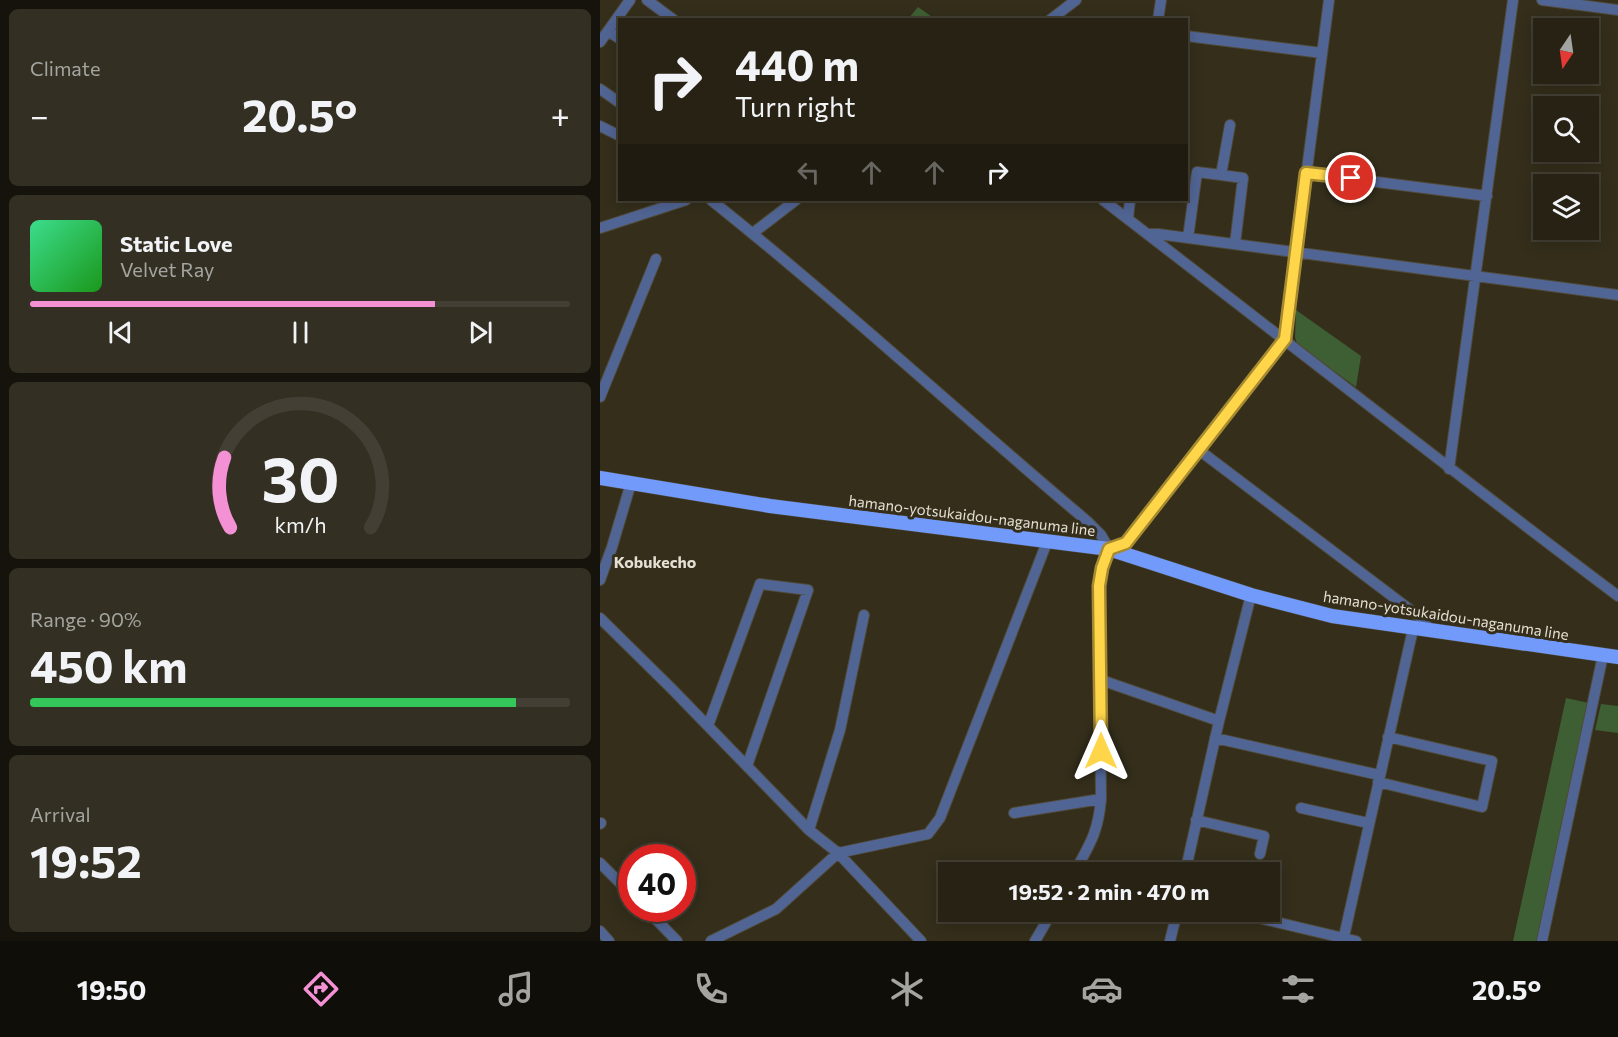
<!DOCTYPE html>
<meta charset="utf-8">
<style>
body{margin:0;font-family:Commissioner,sans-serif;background:#332f22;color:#f1f3f6;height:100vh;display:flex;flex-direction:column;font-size:22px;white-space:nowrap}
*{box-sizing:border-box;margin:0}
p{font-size:20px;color:#a4a4a0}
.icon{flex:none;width:33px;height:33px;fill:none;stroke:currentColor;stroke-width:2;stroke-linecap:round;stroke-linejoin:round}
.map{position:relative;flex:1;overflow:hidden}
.side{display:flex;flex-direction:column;gap:9px;padding:9px;background:#15130b;width:600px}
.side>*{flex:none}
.hud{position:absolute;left:18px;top:18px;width:570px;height:183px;border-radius:0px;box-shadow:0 3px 15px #0003,0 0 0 2px #433f34;background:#272214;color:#f1f3f6;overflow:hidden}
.needle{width:39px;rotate:193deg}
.fabs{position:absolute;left:933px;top:18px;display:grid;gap:12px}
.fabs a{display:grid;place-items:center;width:66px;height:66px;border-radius:0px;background:#272214;box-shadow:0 3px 15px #0003,0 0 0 2px #433f34;font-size:30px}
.speed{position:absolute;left:18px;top:844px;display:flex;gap:12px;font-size:30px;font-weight:700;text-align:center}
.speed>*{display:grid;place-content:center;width:78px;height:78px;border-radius:50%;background:#272214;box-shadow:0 3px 15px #0003,0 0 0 2px #433f34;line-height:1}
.speed .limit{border:9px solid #d22;background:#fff;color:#111}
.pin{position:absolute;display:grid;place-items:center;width:51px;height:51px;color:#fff;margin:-26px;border:3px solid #fff;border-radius:50%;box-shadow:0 2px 6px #0007}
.me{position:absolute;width:66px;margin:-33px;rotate:0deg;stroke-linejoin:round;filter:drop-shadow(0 0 4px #0008)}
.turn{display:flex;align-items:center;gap:21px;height:126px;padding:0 18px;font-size:27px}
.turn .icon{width:78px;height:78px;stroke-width:2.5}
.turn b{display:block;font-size:42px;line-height:51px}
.lanes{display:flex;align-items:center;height:57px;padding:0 18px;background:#0003;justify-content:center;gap:30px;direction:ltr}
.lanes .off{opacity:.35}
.big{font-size:45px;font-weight:700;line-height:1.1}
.side .widget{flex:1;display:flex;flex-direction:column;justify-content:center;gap:9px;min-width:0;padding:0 21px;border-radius:9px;background:#332f22}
.side .dial{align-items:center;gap:0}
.dial svg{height:156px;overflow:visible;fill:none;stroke:#433f34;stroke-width:7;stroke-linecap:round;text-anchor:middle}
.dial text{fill:#f1f3f6;stroke:none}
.song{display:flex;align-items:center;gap:18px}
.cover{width:72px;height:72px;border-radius:9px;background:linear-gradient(135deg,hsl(150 70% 55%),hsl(120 70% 35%))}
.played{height:6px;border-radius:3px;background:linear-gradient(90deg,#f491d4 75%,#433f34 75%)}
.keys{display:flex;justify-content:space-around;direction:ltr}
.heat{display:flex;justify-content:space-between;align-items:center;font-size:33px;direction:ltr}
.charge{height:9px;border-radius:4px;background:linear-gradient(90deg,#34c759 90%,#433f34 0)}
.trip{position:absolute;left:338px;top:862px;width:342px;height:60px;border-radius:0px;background:#272214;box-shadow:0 3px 15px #0003,0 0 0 2px #433f34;font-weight:700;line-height:60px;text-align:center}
.menu{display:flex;height:96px;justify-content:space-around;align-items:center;background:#100e08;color:#a4a4a0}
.menu .icon{width:42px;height:42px}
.menu .selected{color:#f491d4}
.menu b{font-size:27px;color:#f1f3f6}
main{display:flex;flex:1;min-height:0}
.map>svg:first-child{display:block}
.green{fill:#3e5f34}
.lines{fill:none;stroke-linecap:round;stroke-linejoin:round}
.minor-casing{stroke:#504a39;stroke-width:12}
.major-casing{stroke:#504a39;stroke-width:15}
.minor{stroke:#516594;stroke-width:10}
.major{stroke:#719afa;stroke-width:14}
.route-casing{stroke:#a68a30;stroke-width:15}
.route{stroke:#ffd54a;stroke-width:10}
.labels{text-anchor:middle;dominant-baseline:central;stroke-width:6;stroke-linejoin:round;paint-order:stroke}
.street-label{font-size:15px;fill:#e4e0d4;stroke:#342e1b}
.neighbourhood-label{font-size:16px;font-weight:bold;fill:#e4e0d4;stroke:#342e1b}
</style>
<main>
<section class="side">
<div class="widget"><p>Climate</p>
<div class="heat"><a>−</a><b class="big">20.5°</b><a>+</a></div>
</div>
<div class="widget">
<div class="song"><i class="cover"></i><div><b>Static Love</b><p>Velvet Ray</p></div></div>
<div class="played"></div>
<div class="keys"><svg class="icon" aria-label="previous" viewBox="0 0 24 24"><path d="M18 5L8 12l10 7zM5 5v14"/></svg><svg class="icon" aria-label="pause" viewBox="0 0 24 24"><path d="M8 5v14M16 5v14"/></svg><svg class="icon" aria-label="next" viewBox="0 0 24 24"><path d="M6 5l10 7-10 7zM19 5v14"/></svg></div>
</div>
<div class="widget dial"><svg viewBox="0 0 100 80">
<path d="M14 69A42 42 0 1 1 86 69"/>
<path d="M14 69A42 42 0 0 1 11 33" stroke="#f491d4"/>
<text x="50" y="56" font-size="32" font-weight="700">30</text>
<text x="50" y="72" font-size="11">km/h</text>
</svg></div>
<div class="widget"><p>Range · 90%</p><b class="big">450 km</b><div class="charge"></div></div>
<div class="widget"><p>Arrival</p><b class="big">19:52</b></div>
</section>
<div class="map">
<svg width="1018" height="941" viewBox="0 0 1018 941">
<rect width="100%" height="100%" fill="#342e1b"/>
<path class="green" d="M318,7l17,12h-27z
M696,310l65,46 -5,31 -59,-43 -2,-7z
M966,698l23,5 -52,238h-24z
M1001,704l17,2v27l-23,-3z"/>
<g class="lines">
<g class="minor-casing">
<path id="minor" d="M47,0l27,20
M942,0l76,10
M450,20l26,-20
M558,20l3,-20
M8,31l12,8
M586,36l136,17
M0,42l30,-42
M0,89l20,14
M0,126l20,10
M706,173l181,23
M621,175l22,3 -8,66
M111,200c129,103 250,215 376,321l14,14 8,14 -7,19 -3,18 2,213c-3,34 -11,45 -27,74
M503,200c172,132 342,266 515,396
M528,218l2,-18
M0,228l86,-28
M153,233l43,-33
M548,234h10l460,61
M588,238l9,-66 24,3 9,-50
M0,397l56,-138
M599,450l226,171 3,10
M849,469l64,-469
M509,549l17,-6 159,-204 44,-339
M0,580l12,-33 19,-64
M0,618l72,71 137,141 29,23 83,88
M501,680l118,41
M108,726l52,-142 48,6 -61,176
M615,738l164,37
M778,782l104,25 10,-46 -104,-24
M701,808l67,15
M414,813l87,-14
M596,820l68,16 -4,18
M0,824l1,-1
M209,830l31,-100 24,-115
M0,863l32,32
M585,873l34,-152 32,-126
M46,909l31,32
M634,912l122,29
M0,931l9,10
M111,941l65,-32 62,-56 90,-19 12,-16 107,-276
M435,941l17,-29
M570,941l7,-29
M743,941l70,-312
M942,941l61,-286"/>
</g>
<g class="major-casing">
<path id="major" d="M0,478l170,28 339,43 142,46 81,21 286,41"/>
</g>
<use href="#minor" class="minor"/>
<use href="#major" class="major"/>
</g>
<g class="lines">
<g class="route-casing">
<path id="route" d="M501,751l-2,-165 3,-18 7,-19 17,-6 159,-204 21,-166 45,5"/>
</g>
<use href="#route" class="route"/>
</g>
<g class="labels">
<g class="street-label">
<text transform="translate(372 515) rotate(7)">hamano-yotsukaidou-naganuma line</text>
<text transform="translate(846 615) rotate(9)">hamano-yotsukaidou-naganuma line</text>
</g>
<g class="neighbourhood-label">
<text x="55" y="561">Kobukecho</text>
</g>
</g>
</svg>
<div class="fabs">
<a><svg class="needle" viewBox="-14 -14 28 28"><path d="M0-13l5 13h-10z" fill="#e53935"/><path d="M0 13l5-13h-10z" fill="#a4a4a0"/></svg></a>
<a><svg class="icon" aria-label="search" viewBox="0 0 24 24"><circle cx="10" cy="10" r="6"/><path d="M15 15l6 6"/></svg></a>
<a><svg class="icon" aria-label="layers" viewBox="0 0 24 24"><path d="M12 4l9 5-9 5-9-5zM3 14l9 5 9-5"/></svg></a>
</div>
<div class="speed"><div class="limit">40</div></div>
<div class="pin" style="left:751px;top:178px;background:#d93025"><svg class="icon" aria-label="arrive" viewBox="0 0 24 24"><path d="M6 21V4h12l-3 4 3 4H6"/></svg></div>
<svg class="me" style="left:501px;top:751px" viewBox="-20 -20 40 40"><path d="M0-17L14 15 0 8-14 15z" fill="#ffd54a" stroke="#fff" stroke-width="4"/></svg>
<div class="trip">19:52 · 2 min · 470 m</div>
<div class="hud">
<div class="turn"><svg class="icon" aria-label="right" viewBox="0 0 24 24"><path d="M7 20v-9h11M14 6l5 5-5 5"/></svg><div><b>440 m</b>Turn right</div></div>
<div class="lanes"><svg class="icon off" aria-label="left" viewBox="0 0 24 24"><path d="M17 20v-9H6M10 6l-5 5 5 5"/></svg><svg class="icon off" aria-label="ahead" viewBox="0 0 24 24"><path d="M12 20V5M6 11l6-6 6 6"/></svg><svg class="icon off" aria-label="ahead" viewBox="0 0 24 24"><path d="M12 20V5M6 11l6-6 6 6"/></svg><svg class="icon" aria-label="right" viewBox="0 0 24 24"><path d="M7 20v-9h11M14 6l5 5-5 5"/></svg></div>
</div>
</div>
</main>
<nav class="menu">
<b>19:50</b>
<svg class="icon selected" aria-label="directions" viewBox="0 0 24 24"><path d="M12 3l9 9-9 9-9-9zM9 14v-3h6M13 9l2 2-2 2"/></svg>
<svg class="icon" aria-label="music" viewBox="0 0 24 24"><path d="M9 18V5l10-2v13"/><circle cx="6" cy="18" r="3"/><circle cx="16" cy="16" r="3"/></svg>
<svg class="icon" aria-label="phone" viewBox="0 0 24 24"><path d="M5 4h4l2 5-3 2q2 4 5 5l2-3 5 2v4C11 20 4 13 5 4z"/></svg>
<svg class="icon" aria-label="climate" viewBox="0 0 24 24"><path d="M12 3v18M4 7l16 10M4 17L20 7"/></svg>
<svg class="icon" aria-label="car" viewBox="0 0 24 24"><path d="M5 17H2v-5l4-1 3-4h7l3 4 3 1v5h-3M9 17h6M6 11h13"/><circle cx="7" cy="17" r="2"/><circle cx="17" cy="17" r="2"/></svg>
<svg class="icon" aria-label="filters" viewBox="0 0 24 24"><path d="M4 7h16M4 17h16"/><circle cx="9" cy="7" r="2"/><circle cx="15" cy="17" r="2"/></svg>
<b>20.5°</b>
</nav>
